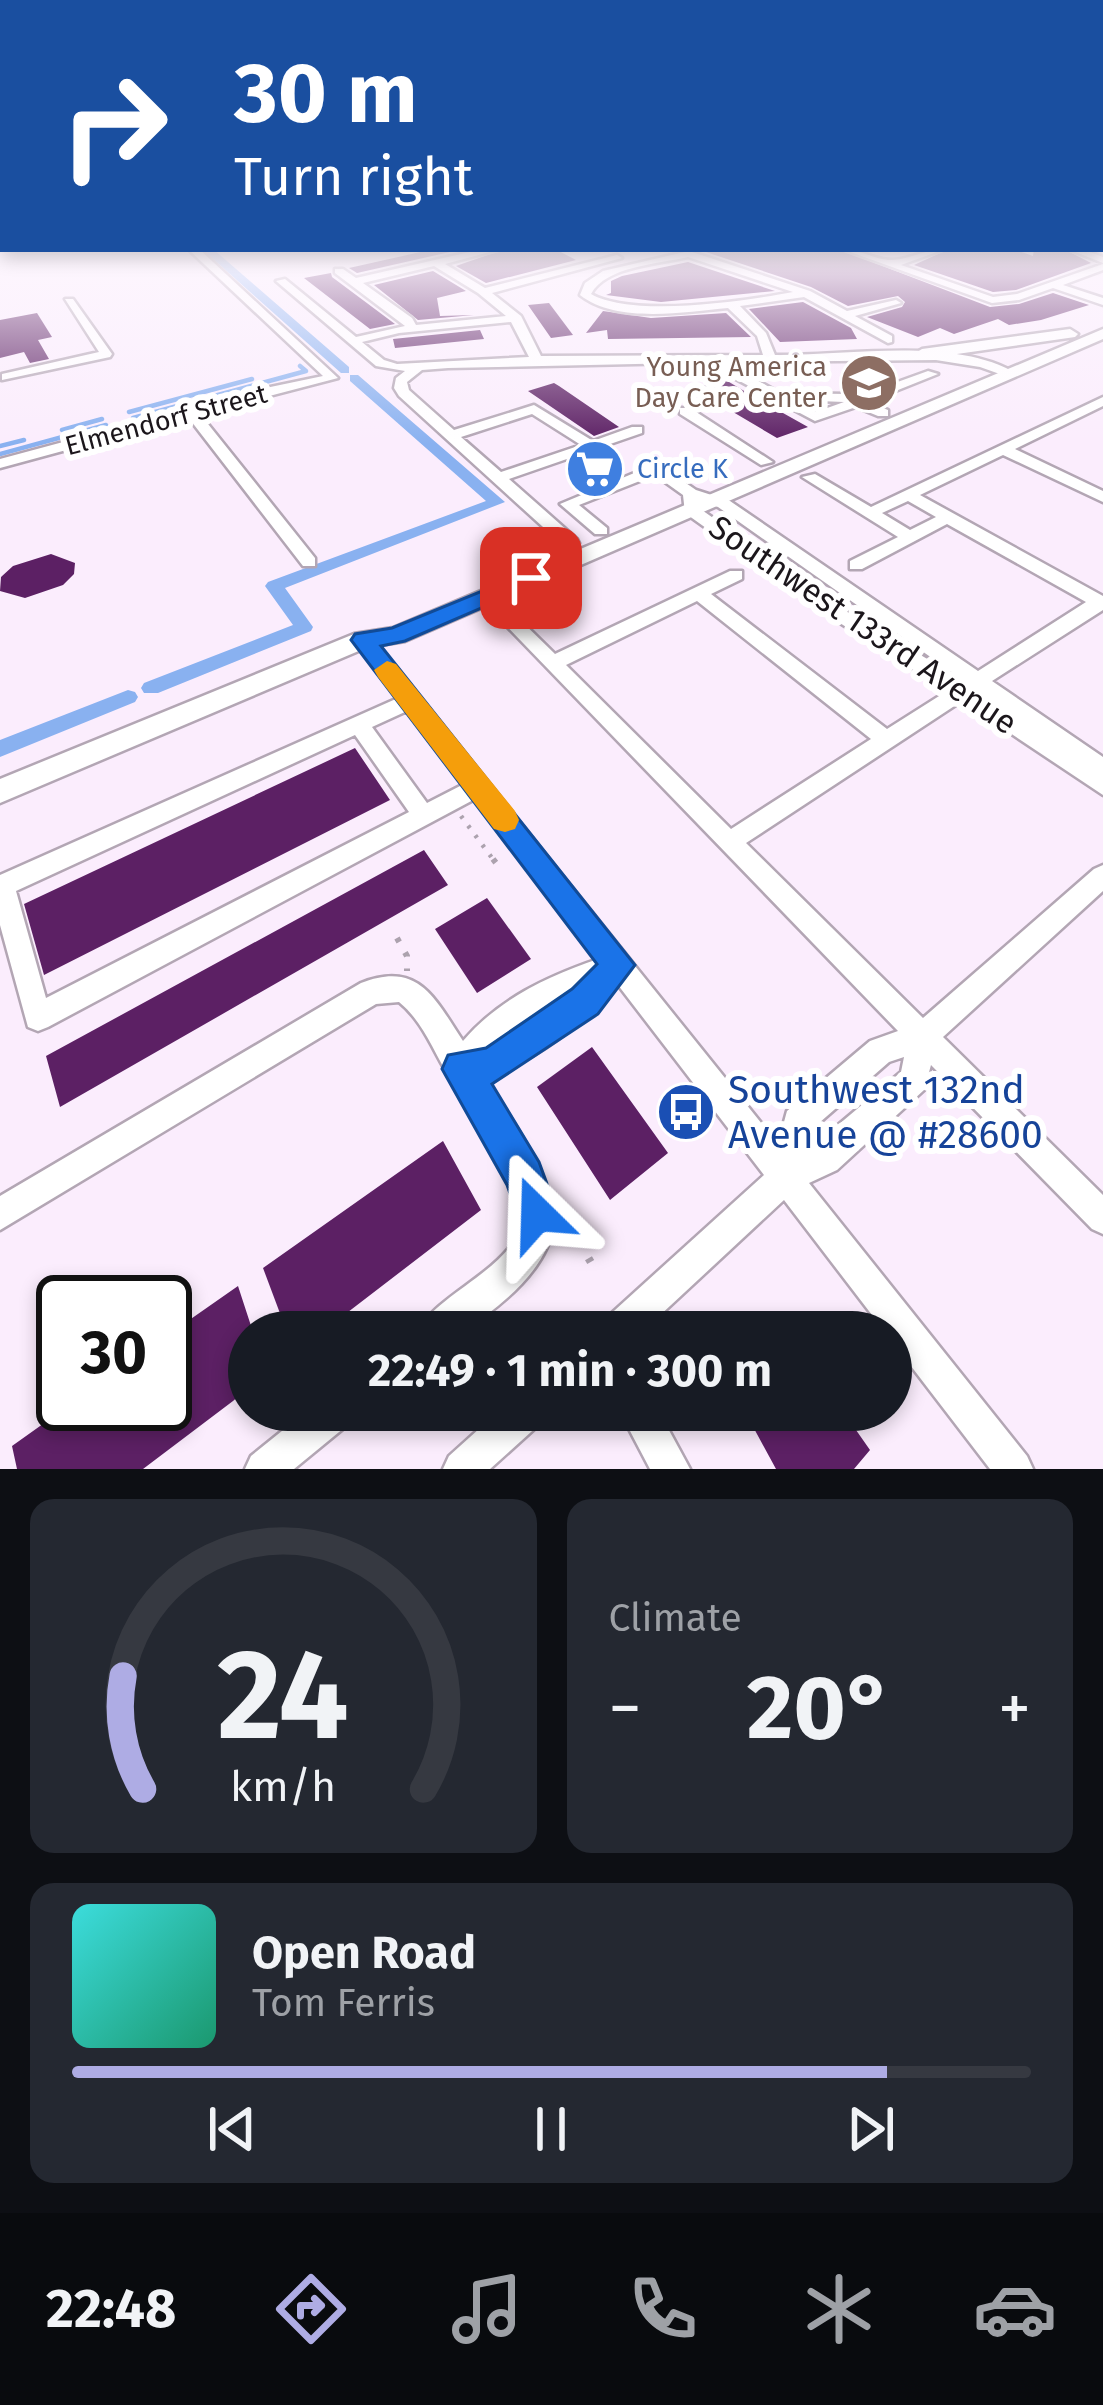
<!DOCTYPE html>
<meta charset="utf-8">
<style>
body{margin:0;font-family:"Fira Sans",sans-serif;background:#242831;color:#f1f3f6;height:100vh;display:flex;flex-direction:column;font-size:45px;white-space:nowrap}
*{box-sizing:border-box;margin:0}
p{font-size:39px;color:#9ea1a6}
.icon{flex:none;width:66px;height:66px;fill:none;stroke:currentColor;stroke-width:2;stroke-linecap:round;stroke-linejoin:round}
.map{position:relative;height:1469px;overflow:hidden}
.details{display:flex;flex-direction:column;gap:30px;padding:30px;background:#0d0f14;flex:1}
.details>*{flex:none}
.hud{position:absolute;left:0px;top:0px;width:1104px;height:252px;box-shadow:0 6px 18px #0003;background:#1a4fa0;color:#fff;overflow:hidden}
.speed{position:absolute;left:36px;top:1275px;display:flex;gap:24px;font-size:60px;font-weight:700;text-align:center}
.speed>*{display:grid;place-content:center;width:156px;height:156px;border-radius:50%;background:#171b24;box-shadow:0 6px 18px #0003;line-height:1}
.speed .limit{border:6px solid #111;border-radius:18px;background:#fff;color:#111}
.pin{position:absolute;display:grid;place-items:center;width:102px;height:102px;color:#fff;margin:-51px;border-radius:24px;box-shadow:0 6px 18px #0006}
.me{position:absolute;width:132px;margin:-66px;rotate:338deg;stroke-linejoin:round;filter:drop-shadow(0 0 9px #0008)}
.turn{display:flex;align-items:center;gap:42px;height:252px;padding:0 36px;font-size:54px}
.turn .icon{width:156px;height:156px;stroke-width:2.5}
.turn b{display:block;font-size:84px;line-height:102px}
.big{font-size:90px;font-weight:700;line-height:1.1}
.details .card{flex:1;display:flex;flex-direction:column;justify-content:center;gap:18px;min-width:0;padding:0 42px;border-radius:24px;background:#242831}
.details .dial{align-items:center;gap:0}
.dial svg{height:312px;overflow:visible;fill:none;stroke:#363941;stroke-width:7;stroke-linecap:round;text-anchor:middle}
.dial text{fill:#f1f3f6;stroke:none}
.song{display:flex;align-items:center;gap:36px}
.cover{width:144px;height:144px;border-radius:18px;background:linear-gradient(135deg,hsl(180 70% 55%),hsl(160 70% 35%))}
.played{height:12px;border-radius:6px;background:linear-gradient(90deg,#aeace4 85%,#363941 85%)}
.keys{display:flex;justify-content:space-around;direction:ltr}
.heat{display:flex;justify-content:space-between;align-items:center;font-size:66px;direction:ltr}
.details .tiles{flex:1;display:grid;gap:30px;grid-template-columns:1fr 1fr}
.card:last-child{grid-column:span 2}
.trip{position:absolute;left:228px;top:1311px;width:684px;height:120px;border-radius:60px;background:#171b24;box-shadow:0 6px 18px #0003;font-weight:700;line-height:120px;text-align:center}
.tabs{display:flex;height:192px;justify-content:space-around;align-items:center;background:#090b0e;color:#9ea1a6}
.tabs .icon{width:84px;height:84px}
.tabs .current{color:#aeace4}
.tabs b{font-size:54px;color:#f1f3f6}
.map>svg:first-child{display:block}
.lines{fill:none;stroke-linecap:round;stroke-linejoin:round}
.stream{stroke:#89b1f0;stroke-width:4.5}
.canal{fill:#89b1f0;fill-rule:evenodd}
.building{fill:#5c2064}
.minor-casing{stroke:#b3a6b4;stroke-width:5}
.major-casing{stroke:#b3a6b4;stroke-width:5}
.path-far2{stroke:#aca2ae;stroke-width:4.5;stroke-dasharray:3 9;stroke-linecap:butt}
.path-far1{stroke:#aca2ae;stroke-width:6;stroke-dasharray:4.5 12;stroke-linecap:butt}
.path{stroke:#aca2ae;stroke-width:8;stroke-dasharray:4.5 15;stroke-linecap:butt}
.minor{fill:#fff;fill-rule:evenodd}
.major{fill:#fff;fill-rule:evenodd}
.route{fill:#1a73e8;stroke:#114b97;stroke-width:3}
.slow{fill:#f59e0b}
.labels{text-anchor:middle;dominant-baseline:central;stroke-width:12;stroke-linejoin:round;paint-order:stroke}
.far-education-label{font-size:27px;fill:#785e54;stroke:#fff;text-anchor:end}
.far-street-label{font-size:27px;fill:#1b161b;stroke:#fff}
.far-shop-label{font-size:27px;fill:#366cbe;stroke:#fff;text-anchor:start}
.street-label{font-size:33px;fill:#1b161b;stroke:#fff}
.near-transit-label{font-size:39px;fill:#164399;stroke:#fff;text-anchor:start}
</style>
<div class="map">
<svg width="1103" height="1469" viewBox="0 0 1103 1469">
<rect width="100%" height="100%" fill="#fbedfd"/>
<g class="lines">
<path class="stream" d="M129,412l123,-33
M133,418l173,-47 -6,-5
M62,430l40,-11
M0,446l24,-6
M0,454l106,-29"/>
<path class="canal" d="M202,249h11l136,118v6h-8z
M350,375h8l147,127 -220,86 28,39 -2,4 -153,62h-14l-3,-5 3,-5 149,-58 -28,-39 3,-4 218,-81 -136,-120z
M128,690l7,2 3,5 -3,5 -135,55v-17z"/>
</g>
<path class="building" d="M434,249h29l-106,24 -8,-5z
M505,249h50l21,11 -90,23 -30,-17z
M697,249h141l152,58 29,-3 34,-11 36,12 -48,15 -32,5 -11,-6 -44,15 -14,-6 -22,9 -51,-20 35,-10 3,-5 -7,-6 -50,10 -37,-19z
M949,249h64l20,7 1,-7h30l27,14 -75,27 -23,2 -79,-27z
M688,262l87,29 -114,11 -55,-7 5,-2v-12l11,-5z
M433,271l33,20 -29,7 3,18 34,-1 -56,5 -44,-35z
M331,273l1,4 63,47 -25,5 -66,-51z
M803,302l48,26 6,11 -77,3 -31,-33z
M549,303l24,32 -22,3 -23,-33z
M603,311l48,7 75,-5 25,24 -143,2 -1,-9 -21,3z
M37,313l15,24 -14,3 11,19 -19,4 -6,-11 -24,6v-38z
M480,330l4,9 -89,9 -2,-9z
M724,379l32,19 52,29 -31,11 -83,-49z
M554,383l5,3 60,41 -25,9 -66,-45z
M603,455l17,12 1,7 -29,12 -24,-18z
M51,554l24,9 -1,11 -11,11 -38,13 -25,-7 1,-14 12,-11z
M355,748l35,52 -346,175 -20,-71z
M424,850l24,35 -388,222 -14,-51z
M487,898l44,61 -54,34 -42,-64z
M592,1047l76,106 -58,47 -73,-113z
M443,1141l38,69 -159,122h-35l-24,-64z
M238,1286l15,46h-4v55l-16,14 -90,68h-126l-5,-23 59,-42h94v-67z
M744,1410h98l28,40 -16,19h-78z"/>
<g class="lines">
<g class="minor-casing">
<path id="minor" d="M188,249h11l139,129 -138,36 115,144v8h-12l-115,-149 -188,51v-9l256,-69 67,-14z
M483,249h18l-56,15 40,24 132,-33 5,3 -130,35 29,23 20,40 222,-1 -6,-19 -29,-28c-44,4 -111,16 -148,-13l5,-12 18,-12 86,-20 121,40 37,20 49,-11 5,3 -46,13 37,20v6l-4,1 -84,-46 -64,9 26,27 9,22c72,1 180,-19 242,19l-6,4 -31,-11 -44,-7 -196,2 2,10 38,21 66,1 10,3 72,-26 10,3 -70,28 20,8v6h-10l-22,-9 -41,14 -83,-44 -4,-15 -280,6 -26,2 -15,12 2,8 45,40 80,-25 59,36 39,-14h10v6l-133,46 68,60 2,4 -8,5 -6,-1 -166,-151 -5,-8 2,-10 9,-7 -29,-5 -100,-85 9,-2 71,58 49,-11 -70,-53v-4h8l13,9zM688,257l105,35c-47,9 -160,26 -202,2 15,-28 68,-30 97,-37zM434,266l44,27 28,23 -90,9 -4,-7 -49,-35zM511,322l18,35 -132,7 -13,-4 -22,-18 37,-9zM794,400l50,2 -28,10zM532,414l49,31 -80,27 -40,-35z
M842,249c18,0 35,12 51,11 18,-1 33,-11 52,-11l-44,16 92,32 24,-3 86,-30v6l-40,15 40,13v7l-50,-17 -34,12 -27,3z
M1068,249h14l21,8v6z
M65,299h8l39,55 -2,3 -108,23v-6l97,-22z
M1103,397v9l-88,43 88,42v11l-100,-47 -83,40 183,101v14l-111,71 111,76v38l-141,-94 -216,142 177,175 171,-149 9,-4v26l-160,146 160,158v39l-11,-5 -161,-164 -7,25 -87,80 -28,13 218,273 6,13h-43l-99,-129v-8h-6l-101,-132 -142,132h-43l5,-12 160,-145 -146,-190c-38,41 -79,73 -132,93 22,38 54,80 65,123 13,47 -31,89 -65,114 -6,5 -15,14 -22,17 -12,4 -33,0 -46,0 12,-30 71,-55 94,-88 9,-13 12,-29 7,-45 -12,-40 -47,-86 -69,-121 -16,-25 -27,-57 -51,-76l-23,2 -376,226v-34l361,-213c58,-23 74,16 102,58 36,-42 83,-64 135,-82l-123,-160 -427,228 -10,4 -10,-4 -28,-102v-50l398,-177 -44,-58 9,-6 7,2 408,508 9,-33 83,-70 28,-10 -405,-419 9,-6 6,2 47,46 175,-83h12v8l-31,15 176,135 60,-38 -115,-73 -147,-105 -2,-18 -28,-20 -76,30 28,23v6h-12l-35,-30 91,-38h10l35,24 34,11 248,170 108,-69 -139,-78 -85,45h-12v-8l48,-24 -96,-60 13,-3 56,33zM699,501l19,6 245,173 -119,-70 -145,-102zM908,501l28,16 -26,13 -28,-17zM697,601l174,138 -140,90 -165,-164zM407,711l57,73 -37,19 -55,-76zM355,735l54,77 -363,186 -30,-107zM569,996l-31,25 -41,24 42,-33zM904,1057l-3,15 -95,80 5,-22 78,-68z
M680,408h10l83,54 -12,3 -81,-51z
M308,1410h47l-5,13 -56,46h-49l6,-13z
M500,1410h46l-5,13 -51,46h-47l6,-13z
M619,1410h39l32,59h-40z"/>
</g>
<g class="major-casing">
<path id="major" d="M1070,329l8,5 -3,3 -153,22 -8,-5 8,-5z
M1103,329v10l-698,302 -37,6 -368,156v-24l354,-145 39,-6z"/>
</g>
<path class="path-far2" d="M461,816l34,46"/>
<path class="path-far1" d="M493,859l7,9
M397,938l10,18v15"/>
<path class="path" d="M563,1230l15,10 15,26"/>
<use href="#minor" class="minor"/>
<use href="#major" class="major"/>
</g>
<linearGradient id="sky" x2="0" y2="1"><stop stop-color="#82b3eb"/><stop offset="0.54" stop-color="#fdf7fe"/><stop offset="1" stop-color="#fdf7fe" stop-opacity="0"/></linearGradient>
<rect width="1103" height="444" fill="url(#sky)"/>
<path class="route" d="M531,571l11,7 -3,5 -134,58 -24,5 254,319 -37,49 -106,70 47,78 19,52 -6,15 -15,6 -14,-6 -16,-44 -65,-116 6,-14 38,-7 86,-59 25,-25 -246,-324 4,-6 37,-6z"/>
<path class="slow" d="M387,661l9,3 119,147 4,9 -4,9 -10,3 -11,-3 -116,-152 -4,-7z"/>
<defs>
<g id="school-disc" transform="scale(3)"><circle r="9.5" fill="#8d6e63" stroke="#fff"/><path d="M0-5L7-2L0 1L-7-2ZM-4 1L0 2.5L4 1V4Q0 6-4 4Z" fill="#fff"/></g>
<g id="supermarket-disc" transform="scale(3)"><circle r="9.5" fill="#3f7fe0" stroke="#fff"/><path d="M-6-5.5h2.5l.6 2H6L4.5 2H-2.5L-4.4-4H-6ZM-1.5 3.2a1.3 1.3 0 1 0 .1 0ZM3 3.2a1.3 1.3 0 1 0 .1 0Z" fill="#fff"/></g>
<g id="bus-disc" transform="scale(3)"><circle r="9.5" fill="#1a4fb4" stroke="#fff"/><path d="M-5-6H5V4H4V6H2V4H-2V6H-4V4H-5ZM-3.5-4V0h7V-4ZM-3.5 1.2v1.5H-2V1.2ZM2 1.2v1.5H3.5V1.2Z" fill="#fff"/></g>
</defs>
<g fill-rule="evenodd">
<use href="#school-disc" x="869" y="383"/>
<use href="#supermarket-disc" x="595" y="469"/>
<use href="#bus-disc" x="686" y="1112"/>
</g>
<g class="labels">
<g class="far-education-label">
<text x="827" y="367">Young America<tspan x="827" dy="31">Day Care Center</tspan></text>
</g>
<g class="far-street-label">
<text transform="translate(166 420) rotate(-15)">Elmendorf Street</text>
</g>
<g class="far-shop-label">
<text x="637" y="469">Circle K</text>
</g>
<g class="street-label">
<text transform="translate(863 625) rotate(34)">Southwest 133rd Avenue</text>
</g>
<g class="near-transit-label">
<text x="728" y="1090">Southwest 132nd<tspan x="728" dy="45">Avenue @ #28600</tspan></text>
</g>
</g>
</svg>
<div class="speed"><div class="limit">30</div></div>
<div class="pin" style="left:531px;top:578px;background:#d93025"><svg class="icon" aria-label="arrive" viewBox="0 0 24 24"><path d="M6 21V4h12l-3 4 3 4H6"/></svg></div>
<svg class="me" style="left:537px;top:1214px" viewBox="-20 -20 40 40"><path d="M0-17L14 15 0 8-14 15z" fill="#1a73e8" stroke="#fff" stroke-width="4"/></svg>
<div class="trip">22:49 · 1 min · 300 m</div>
<div class="hud">
<div class="turn"><svg class="icon" aria-label="right" viewBox="0 0 24 24"><path d="M7 20v-9h11M14 6l5 5-5 5"/></svg><div><b>30 m</b>Turn right</div></div>
</div>
</div>
<section class="details">
<div class="tiles">
<div class="card dial"><svg viewBox="0 0 100 80">
<path d="M14 69A42 42 0 1 1 86 69"/>
<path d="M14 69A42 42 0 0 1 9 40" stroke="#aeace4"/>
<text x="50" y="56" font-size="32" font-weight="700">24</text>
<text x="50" y="72" font-size="11">km/h</text>
</svg></div>
<div class="card"><p>Climate</p>
<div class="heat"><a>−</a><b class="big">20°</b><a>+</a></div>
</div>
<div class="card">
<div class="song"><i class="cover"></i><div><b>Open Road</b><p>Tom Ferris</p></div></div>
<div class="played"></div>
<div class="keys"><svg class="icon" aria-label="previous" viewBox="0 0 24 24"><path d="M18 5L8 12l10 7zM5 5v14"/></svg><svg class="icon" aria-label="pause" viewBox="0 0 24 24"><path d="M8 5v14M16 5v14"/></svg><svg class="icon" aria-label="next" viewBox="0 0 24 24"><path d="M6 5l10 7-10 7zM19 5v14"/></svg></div>
</div>
</div>
</section>
<nav class="tabs">
<b>22:48</b>
<svg class="icon current" aria-label="directions" viewBox="0 0 24 24"><path d="M12 3l9 9-9 9-9-9zM9 14v-3h6M13 9l2 2-2 2"/></svg>
<svg class="icon" aria-label="music" viewBox="0 0 24 24"><path d="M9 18V5l10-2v13"/><circle cx="6" cy="18" r="3"/><circle cx="16" cy="16" r="3"/></svg>
<svg class="icon" aria-label="phone" viewBox="0 0 24 24"><path d="M5 4h4l2 5-3 2q2 4 5 5l2-3 5 2v4C11 20 4 13 5 4z"/></svg>
<svg class="icon" aria-label="climate" viewBox="0 0 24 24"><path d="M12 3v18M4 7l16 10M4 17L20 7"/></svg>
<svg class="icon" aria-label="car" viewBox="0 0 24 24"><path d="M5 17H2v-5l4-1 3-4h7l3 4 3 1v5h-3M9 17h6M6 11h13"/><circle cx="7" cy="17" r="2"/><circle cx="17" cy="17" r="2"/></svg>
</nav>
